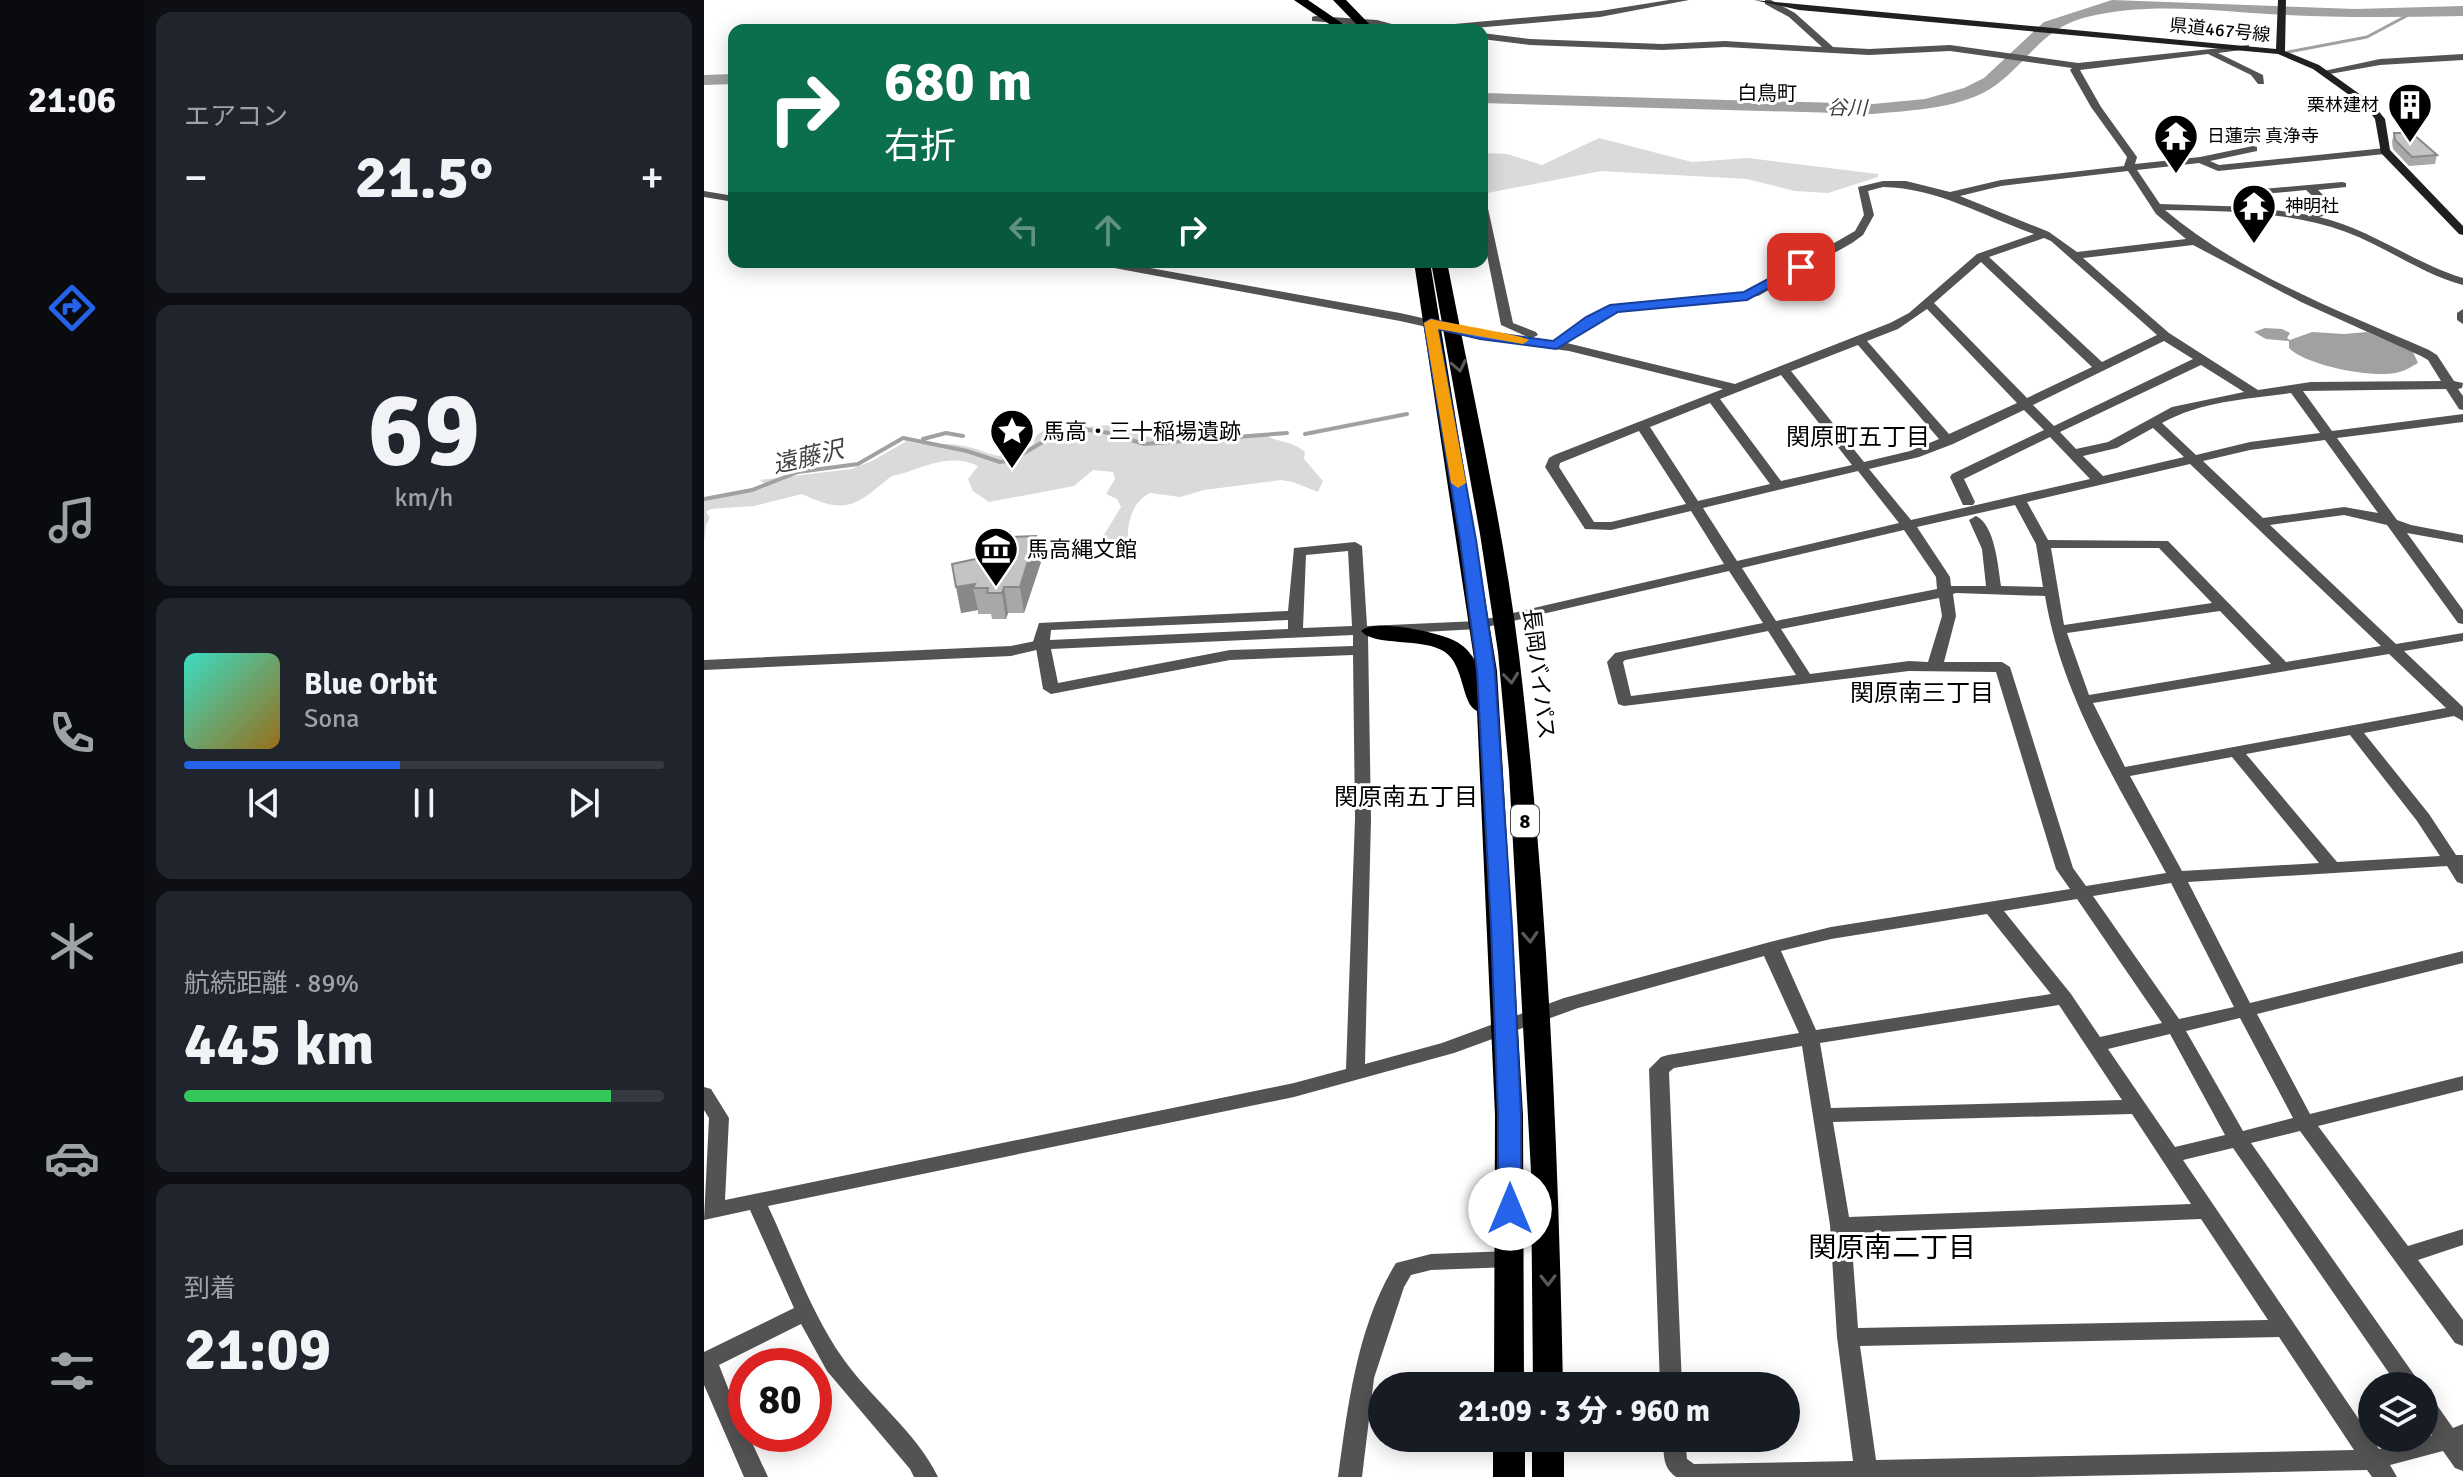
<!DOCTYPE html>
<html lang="ja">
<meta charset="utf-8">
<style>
body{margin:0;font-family:Signika,"Noto Sans JP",sans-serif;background:#20242c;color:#f1f3f6;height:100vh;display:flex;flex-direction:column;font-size:30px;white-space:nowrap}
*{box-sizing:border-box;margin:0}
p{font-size:26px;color:#9ea1a6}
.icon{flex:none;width:44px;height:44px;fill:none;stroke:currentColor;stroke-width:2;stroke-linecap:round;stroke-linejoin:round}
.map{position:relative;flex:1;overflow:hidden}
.panel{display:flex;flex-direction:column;gap:12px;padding:12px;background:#0d0f14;width:560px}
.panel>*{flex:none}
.hud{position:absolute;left:24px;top:24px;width:760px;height:244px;border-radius:16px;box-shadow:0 4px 20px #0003;background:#0b6e4f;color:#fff;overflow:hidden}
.fabs{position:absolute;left:1654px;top:1372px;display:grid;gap:16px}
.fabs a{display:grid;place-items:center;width:80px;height:80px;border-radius:50%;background:#171b24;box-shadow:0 4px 20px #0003;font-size:40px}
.speed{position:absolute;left:24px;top:1348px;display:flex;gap:16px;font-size:40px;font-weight:700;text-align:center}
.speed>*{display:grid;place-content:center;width:104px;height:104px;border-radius:50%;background:#171b24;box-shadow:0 4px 20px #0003;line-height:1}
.speed .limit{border:12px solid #d22;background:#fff;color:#111}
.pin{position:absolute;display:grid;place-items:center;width:68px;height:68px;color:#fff;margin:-34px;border-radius:16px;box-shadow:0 4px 12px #0006}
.me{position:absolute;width:88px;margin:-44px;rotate:0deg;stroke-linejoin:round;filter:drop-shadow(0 0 6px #0008)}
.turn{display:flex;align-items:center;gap:28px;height:168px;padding:0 24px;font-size:36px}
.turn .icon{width:104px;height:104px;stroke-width:2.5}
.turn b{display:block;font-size:56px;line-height:68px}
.lanes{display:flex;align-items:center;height:76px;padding:0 24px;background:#0003;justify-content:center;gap:40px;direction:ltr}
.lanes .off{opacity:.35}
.big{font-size:60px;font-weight:800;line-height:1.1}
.panel .widget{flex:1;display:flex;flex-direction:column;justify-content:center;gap:12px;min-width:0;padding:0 28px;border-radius:16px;background:#20242c}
.panel .dial{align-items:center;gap:0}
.dial b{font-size:104px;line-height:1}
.song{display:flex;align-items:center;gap:24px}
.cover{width:96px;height:96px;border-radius:12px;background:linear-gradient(135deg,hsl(170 70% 55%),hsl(40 70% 35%))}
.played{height:8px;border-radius:4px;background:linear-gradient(90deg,#2563eb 45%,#363941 45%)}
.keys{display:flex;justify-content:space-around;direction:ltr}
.heat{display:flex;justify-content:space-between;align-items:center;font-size:44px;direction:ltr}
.charge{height:12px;border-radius:6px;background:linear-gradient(90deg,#34c759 89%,#363941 0)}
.trip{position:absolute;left:664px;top:1372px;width:432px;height:80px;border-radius:40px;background:#171b24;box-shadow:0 4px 20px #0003;font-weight:800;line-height:80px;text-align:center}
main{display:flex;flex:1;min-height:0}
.dock{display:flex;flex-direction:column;width:144px;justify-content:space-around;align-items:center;background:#090b0e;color:#9ea1a6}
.dock .icon{width:56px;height:56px}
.dock .on{color:#2563eb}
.dock b{font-size:36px;color:#f1f3f6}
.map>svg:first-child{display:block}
.green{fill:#dadada}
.water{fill:#a1a1a1}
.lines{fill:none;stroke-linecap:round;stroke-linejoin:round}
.stream-far1{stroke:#a1a1a1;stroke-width:3}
.stream{stroke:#a1a1a1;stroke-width:4}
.river{fill:#a1a1a1;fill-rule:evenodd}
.minor{fill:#535353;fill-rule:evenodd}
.tertiary{fill:#535353;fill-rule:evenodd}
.secondary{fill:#202020;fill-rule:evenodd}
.trunk{fill:#000;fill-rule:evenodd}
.wall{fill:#a8a8a8}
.shaded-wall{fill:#888}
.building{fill:#c3c3c3;stroke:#888;stroke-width:2}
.oneway{stroke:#595959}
.route{fill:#2563eb;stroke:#184099;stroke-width:2}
.slow{fill:#f59e0b}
.labels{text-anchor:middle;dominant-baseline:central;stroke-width:6;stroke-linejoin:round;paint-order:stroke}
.far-street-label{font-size:18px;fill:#000;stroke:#fff}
.far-poi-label{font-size:18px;fill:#000;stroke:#fff;text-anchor:start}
.far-neighbourhood-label{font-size:20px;fill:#000;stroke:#fff}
.far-water-label{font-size:20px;font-style:italic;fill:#424242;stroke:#fff}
.shield{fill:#fff;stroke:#4c4c4c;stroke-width:2}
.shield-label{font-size:20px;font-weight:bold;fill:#000}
.poi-label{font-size:22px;fill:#000;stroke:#fff;text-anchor:start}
.street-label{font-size:22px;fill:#000;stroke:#fff}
.neighbourhood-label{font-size:24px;fill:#000;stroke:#fff}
.water-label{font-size:24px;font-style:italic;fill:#424242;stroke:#fff}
.near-neighbourhood-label{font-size:28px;fill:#000;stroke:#fff}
</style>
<main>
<nav class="dock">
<b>21:06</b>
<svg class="icon on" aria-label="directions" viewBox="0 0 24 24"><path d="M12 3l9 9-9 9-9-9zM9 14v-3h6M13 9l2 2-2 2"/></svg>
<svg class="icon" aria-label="music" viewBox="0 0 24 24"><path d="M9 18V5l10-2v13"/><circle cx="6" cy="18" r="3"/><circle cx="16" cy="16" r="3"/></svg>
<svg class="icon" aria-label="phone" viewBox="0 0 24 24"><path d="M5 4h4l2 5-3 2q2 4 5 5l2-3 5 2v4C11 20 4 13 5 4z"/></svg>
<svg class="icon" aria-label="climate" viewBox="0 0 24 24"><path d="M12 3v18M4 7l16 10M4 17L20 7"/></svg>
<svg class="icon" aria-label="car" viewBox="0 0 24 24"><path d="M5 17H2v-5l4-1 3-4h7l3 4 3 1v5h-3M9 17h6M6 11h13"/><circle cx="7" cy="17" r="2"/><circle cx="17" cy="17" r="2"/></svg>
<svg class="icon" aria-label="filters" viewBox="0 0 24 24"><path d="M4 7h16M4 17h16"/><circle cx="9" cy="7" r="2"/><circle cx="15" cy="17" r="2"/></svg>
</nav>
<section class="panel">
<div class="widget"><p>エアコン</p>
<div class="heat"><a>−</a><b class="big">21.5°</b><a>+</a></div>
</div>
<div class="widget dial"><b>69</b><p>km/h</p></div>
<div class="widget">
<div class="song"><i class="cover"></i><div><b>Blue Orbit</b><p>Sona</p></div></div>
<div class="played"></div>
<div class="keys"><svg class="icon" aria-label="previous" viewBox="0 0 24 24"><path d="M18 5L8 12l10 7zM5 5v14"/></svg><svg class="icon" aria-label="pause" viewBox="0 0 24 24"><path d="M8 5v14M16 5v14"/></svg><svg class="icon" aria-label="next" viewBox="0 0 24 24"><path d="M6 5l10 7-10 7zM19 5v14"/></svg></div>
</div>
<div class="widget"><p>航続距離 · 89%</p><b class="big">445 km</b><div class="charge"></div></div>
<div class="widget"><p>到着</p><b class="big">21:09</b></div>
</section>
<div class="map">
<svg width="1759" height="1477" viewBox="0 0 1759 1477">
<rect width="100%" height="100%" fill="#fff"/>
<path class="green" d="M895,138l93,24 56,-4 130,16v3l-50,16 -33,-2 -48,-12 -146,-8 -119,23v-41l25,1 35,11z
M407,425l49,15 20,3 85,-8c16,9 24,4 40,17l-1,7 19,22 -5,11 -25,-10 -12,-2 -77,10 -24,7 -30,-4c-17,8 -23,29 -22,46l-13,8 -7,-2 -6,-7 19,-31 -4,-8 -11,-5 9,-15 -2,-7 -20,-2 -19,16 -85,16 -16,-11 -5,-12 10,-13c-24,-12 -48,-2 -71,6 -5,2 -14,3 -18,6 -34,28 -43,37 -87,16l-48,12 -43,3 -5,3 4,6 -4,7 -2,17v-42l60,-12 2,-3 -6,-5 91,-11 19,-7 37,-21c17,6 34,1 51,4 37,5 33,21 74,1l4,-10 8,-6z"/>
<path class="water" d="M1561,328l17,1 8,4 -3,5 3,2 22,-8 32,2 23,-2 46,20 5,11c-7,4 -15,9 -23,10 -24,5 -90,-8 -106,-25v-7l-23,-2 -12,-7z"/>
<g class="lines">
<path class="stream-far1" d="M1584,52l79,-15 45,-24"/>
<path class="stream" d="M601,434l102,-20
M219,439l23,-6 17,3
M0,499l48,-9 46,-18 60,-8 45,-26 64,13 33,11 12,-2 36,-21 34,-10 27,4 35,11 143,-11"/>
<path class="river" d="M1408,0l243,9 108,-3v10c-59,1 -117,2 -176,-1 -67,-3 -135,-14 -200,2 -45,11 -57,43 -91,68 -33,24 -84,25 -123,29l-391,-11v-10l391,11 52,-5 39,-11 20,-10 60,-56z
M30,74v10l-30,1v-10z"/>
<path class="minor" d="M965,0h20l-89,17 -149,13h-34l4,-3 179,-16z
M1061,0h6l24,13 38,34 36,2 81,-4 128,18 171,-18v4l-31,4 45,22 1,9h-6l-7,-9 -43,-21 -128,16 21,37 36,50 -2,7 65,-7 53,-11 4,1v4l-47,10 9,4 166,-17 5,3 -5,3 -167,17 -19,-8 -62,7 23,34 93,3 -13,-12v-4l102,-9 4,1v4l-28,3 22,22 -21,5c52,12 94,46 144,61v7c-42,-11 -76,-38 -117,-53 -57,-21 -121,-21 -181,-22 76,64 174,101 264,140l8,5 17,26 9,2 -1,5 -4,1 5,7v14l-4,-1 -13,-20 -143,2 29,40 131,-17v8l-126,16 60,82 14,5 52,10v8l-56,-10 56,77v14l-5,-1 -71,-98 -43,-10 -74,10 126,119 67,-11v8l-59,10 59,56v14l-9,-5 -90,17 65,81 27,41h7v29l-6,-2 -10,-16 -259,16 62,121 213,-52v12l-206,51 53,100 153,-38v14l-145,36 90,120 55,-17v16l-45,15 45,60v26l-8,-3 -155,-212 -49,12 171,243h-24l-165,-238 -50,12 196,289 53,-14 -8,-12v-27l8,2 21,30 10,-4v47l-8,-3 -12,-17 -53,14 7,12h-25l-5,-7 -338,7h-353c-14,-10 -12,-23 -13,-39h22l2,21 7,5 159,-3 -16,-124 -7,-112 -28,-179 -128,22 -5,4 13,314h-22l-11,-317 12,-12 7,-2 131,-22 -35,-77 -186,52 -124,45 -160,44 -526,109c23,49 43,107 74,151 29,42 73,73 96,120h-24l-4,-8 -83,-98 -26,-47 -82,41 27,69h2l20,43h-24l-40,-92v-33l90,-44 -44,-98 -46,10 5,-102 -5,-8v-23l7,2 18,29 -4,82 569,-117 52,-14 9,-250 -2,-164 -123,5 -179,34 -8,-5 -7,-41 -4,-3 7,-22 249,-12 6,-63 61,-6 7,4 5,80 111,-5 246,-57 -33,-53 -80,19 -26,-1 -40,-62 4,-9 5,-3 169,-66 -154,-38 -89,-12 -80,-18 -302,-56 -6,-3h25l283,51 80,18 50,7 -29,-13 -19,-95v-29l5,3 26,119 23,9 2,3 -6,3 21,3 34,-24 24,-11 140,-15 104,-60 9,-16 -6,-28 25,-6h23l44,11 51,-12 123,-14 3,-9 -36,-50 -21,-37 2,-2 -122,-17 -81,4 -144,-8 -63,3 -132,-5 -48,-6v-6l48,6 132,5 63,-3 97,6 -33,-30 -24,-13zM1424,171l28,43 30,25 -109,13 -28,-20 -89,-36 41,-10zM1179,187c55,1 100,29 151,47l-57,20 -68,59 -19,10 -155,61 -168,-41 28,-20 23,-12 140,-15 94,-53 11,-8 11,-20 -6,-24zM1602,190l21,20 -18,5 -41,-6 -15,-14zM1340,238l7,3 106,94 -55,27 -113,-105zM1489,245l108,57 120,54 7,4 13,21 -130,1 -53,8 -89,-57 -86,-75zM1277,262l111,105 -65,31 -93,-95zM1223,309l90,94 -68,31 -82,-93 31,-12zM1460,341l29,18 -139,67 -21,-21zM1154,345l81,94 -29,12 -46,11 -73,-91zM1497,365l43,27 -72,15 -64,35 -32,7 -16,-17zM1077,375l71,90 -71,16 -61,-82zM1587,393l29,40 -70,9 -54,13 -34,-32c39,-22 86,-24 129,-30zM1006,403l60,81 -72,17 -48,-74zM1320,410l20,20 -92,44 -2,3 13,28h10l2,-3 -11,-23 86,-42 40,42 -179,41 -42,-51 50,-12 34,-13zM1449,428l31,29 -81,19 -20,-20 34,-8zM935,431l47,73 -75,18h-17l-35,-55 1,-4zM1621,440l53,73 -34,-6 -81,11 -60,-57 47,-11zM1486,464l191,182 -95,16 -118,-121 -120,-1 -21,-38zM1154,471l41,52 -162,38 -34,-53zM1311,505l21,39 7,43 -42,-1c-3,-20 -6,-61 -25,-70l-7,4 13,29 4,37h-35l-1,-9 -33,-50zM1200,530l32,47 1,12 -161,32 -34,-53zM1347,548h108l53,55 -148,22zM644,551l4,75 -49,2 3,-73zM1025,571l34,52 -148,30 -8,9 11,42 6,2 285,-35 87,1 60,197 14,20 -239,38 -61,15 -206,56 -122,45 -77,21 6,-245 -3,-184 110,-6zM1252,593l89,3c17,102 73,188 121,277l-80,13 -13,-18 -63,-201 -8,-5h-58l12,-46 -3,-22zM1235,598l3,18 -14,46 -19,-1 -99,13 -29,-45zM1516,611l51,53 -182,31 -22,-62zM584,620v9l-238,11 1,-10zM1064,631l28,44 -165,21 -8,-34 2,-2zM649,635v11l-123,4 -172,33 -7,-34zM1685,654l57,54 -321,59 -32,-64zM1646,735l67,86 23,35 -103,6 -91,-108zM1528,757l87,106 -137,8 -52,-95zM1467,883l63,124 -55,12 -86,-123zM1373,899l85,124 -62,14 -29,-43 -67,-83zM1283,914l64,80 -235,36 -35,-79 50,-12zM1355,1005l63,95 -291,8 -11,-65zM1536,1018l53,100 -50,13 -57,-100zM1466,1034l55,101 -50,12 -67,-98zM1428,1114l59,90 -342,13 -16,-95zM1497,1219l67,101 -410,8 -7,-95zM1575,1337l75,113 -478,10 -16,-114z
M611,16l62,4 37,10 -102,-9v-4z
M1759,54v6l-83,5 -56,10 -5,-3 61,-13z
M0,191l30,5v6l-30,-5z
M1759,309v15l-6,-4v-7z
M806,1251l7,2 4,6 -4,6 -7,2 -79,3 -20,5 -7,12 -30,91 -12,99h-24c10,-72 19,-151 58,-214l35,-9z"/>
<path class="tertiary" d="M336,640l5,2 3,3 -3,3 -34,8 -307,14v-10l307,-14z"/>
<path class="secondary" d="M1050,0l522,49 2,-49h8l-1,51 34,14 53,38 13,16 5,31 73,76v9l-4,-1 -78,-81 -6,-34 -9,-12 -53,-38 -35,-15 -479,-44z"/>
<path class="trunk" d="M590,0h14l44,30h-14z
M629,0h13l29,30h-13z
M710,262h16l67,409 26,444 1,271h-30l1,-271 -18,-404c-16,-7 -12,-45 -32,-59 -22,-15 -71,-5 -84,-21 12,-13 78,1 94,10 8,4 14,10 19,18z
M727,262h16c25,130 56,261 72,393 29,242 39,487 44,731h-30l-2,-214 -22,-401 -11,-119 -18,-118z
M789,1438h32v39h-32z
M828,1438h32v39h-32z"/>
</g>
<path class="wall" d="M1690,133l43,22 -2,9 -26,2 -16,-17 -1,-7z
M307,537l30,25 -17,51h-16l-2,6h-14l-1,-5h-13v-4l-17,3 24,-56z"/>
<path class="shaded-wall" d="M332,536l5,26 -17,51 -4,-26z
M271,584l-2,4 5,22 -17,3 -5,-26z
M300,587l4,26 -2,6 -4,-26z"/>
<path class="building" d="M1690,133h18l25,22 -25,2 -17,-17z
M306,532l1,5 25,-1 -16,51h-16l-2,6h-15l1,-5h-15l2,-4 -19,3 -4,-23 33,-7 -4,-21z"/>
<defs><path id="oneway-chevron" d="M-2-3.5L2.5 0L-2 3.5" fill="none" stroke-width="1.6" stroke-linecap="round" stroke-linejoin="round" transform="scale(2)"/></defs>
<g class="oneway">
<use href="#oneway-chevron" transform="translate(755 366) rotate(79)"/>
<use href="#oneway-chevron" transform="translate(807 678) rotate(84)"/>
<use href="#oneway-chevron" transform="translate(826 937) rotate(87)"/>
<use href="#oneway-chevron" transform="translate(844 1280) rotate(89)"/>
</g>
<path class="route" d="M1092,264l11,3 -60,33 -129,12 -62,37 -76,-10 -42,-10 38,211 19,131 17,255 9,189v94l-3,6 -8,3 -9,-3 -3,-6v-94l-7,-189 -14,-255 -17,-131 -36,-217 7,-4 49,12 73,10 33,-24 24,-12 134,-13z"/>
<path class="slow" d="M727,319c16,4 91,16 98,21l-6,4 -85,-15 28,154 -8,5 -7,-5 -27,-160z"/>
<defs>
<g id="building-pin" transform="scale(2.3)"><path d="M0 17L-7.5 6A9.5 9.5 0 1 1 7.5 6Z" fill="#000" stroke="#fff"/><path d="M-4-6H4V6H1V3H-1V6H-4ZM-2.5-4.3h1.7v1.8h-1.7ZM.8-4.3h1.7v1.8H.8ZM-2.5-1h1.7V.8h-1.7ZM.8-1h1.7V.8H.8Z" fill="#fff"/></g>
<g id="temple-pin" transform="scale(2.3)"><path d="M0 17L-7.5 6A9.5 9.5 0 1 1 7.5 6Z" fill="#000" stroke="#fff"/><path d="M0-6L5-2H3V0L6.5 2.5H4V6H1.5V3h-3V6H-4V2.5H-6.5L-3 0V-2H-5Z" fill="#fff"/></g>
<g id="sight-pin" transform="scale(2.3)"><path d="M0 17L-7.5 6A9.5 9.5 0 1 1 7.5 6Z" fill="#000" stroke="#fff"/><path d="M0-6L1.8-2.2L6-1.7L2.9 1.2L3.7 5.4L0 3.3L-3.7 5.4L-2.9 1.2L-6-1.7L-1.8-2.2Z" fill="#fff"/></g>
<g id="museum-pin" transform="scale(2.3)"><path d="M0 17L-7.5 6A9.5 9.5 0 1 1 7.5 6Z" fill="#000" stroke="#fff"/><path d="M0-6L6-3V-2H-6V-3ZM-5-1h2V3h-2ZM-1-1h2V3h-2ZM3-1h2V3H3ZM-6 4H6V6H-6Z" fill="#fff"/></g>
</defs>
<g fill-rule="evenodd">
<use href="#building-pin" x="1706" y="105"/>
<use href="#temple-pin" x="1472" y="136"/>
<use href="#temple-pin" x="1550" y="206"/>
<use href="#sight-pin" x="308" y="431"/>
<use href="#museum-pin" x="292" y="549"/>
</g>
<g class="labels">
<g class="far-street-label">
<text transform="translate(1516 30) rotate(6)">県道467号線</text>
</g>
<g class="far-poi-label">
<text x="1675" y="105" text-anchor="end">栗林建材</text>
<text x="1503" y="136">日蓮宗 真浄寺</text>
<text x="1581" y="206">神明社</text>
</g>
<g class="far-neighbourhood-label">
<text x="1063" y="93">白鳥町</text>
</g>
<g class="far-water-label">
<text transform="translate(1143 108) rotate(1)">谷川</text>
</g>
<rect class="shield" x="807" y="805" width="28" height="32" rx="6"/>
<g class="shield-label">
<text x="821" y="821">8</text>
</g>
<g class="poi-label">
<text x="339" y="431">馬高・三十稲場遺跡</text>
<text x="323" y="549">馬高縄文館</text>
</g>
<g class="street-label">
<text transform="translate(835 674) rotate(83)">長岡バイパス</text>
</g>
<g class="neighbourhood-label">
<text x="1154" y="437">関原町五丁目</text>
<text x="1218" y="693">関原南三丁目</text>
<text x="702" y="797">関原南五丁目</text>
</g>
<g class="water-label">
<text transform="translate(104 457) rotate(-13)">遠藤沢</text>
</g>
<g class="near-neighbourhood-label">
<text x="1188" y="1248">関原南二丁目</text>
</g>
</g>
</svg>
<div class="fabs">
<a><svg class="icon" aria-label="layers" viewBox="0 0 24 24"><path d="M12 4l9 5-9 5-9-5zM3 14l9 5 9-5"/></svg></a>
</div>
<div class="speed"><div class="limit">80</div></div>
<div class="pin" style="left:1097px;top:267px;background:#d93025"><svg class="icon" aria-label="arrive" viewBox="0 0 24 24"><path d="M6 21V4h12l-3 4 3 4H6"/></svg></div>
<svg class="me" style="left:806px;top:1209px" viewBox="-20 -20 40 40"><circle r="19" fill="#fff"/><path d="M0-13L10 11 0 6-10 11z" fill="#2563eb"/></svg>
<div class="trip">21:09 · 3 分 · 960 m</div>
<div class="hud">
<div class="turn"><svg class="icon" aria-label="right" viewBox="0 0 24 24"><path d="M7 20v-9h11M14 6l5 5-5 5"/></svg><div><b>680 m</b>右折</div></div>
<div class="lanes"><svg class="icon off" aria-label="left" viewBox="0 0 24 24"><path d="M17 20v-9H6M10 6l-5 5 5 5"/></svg><svg class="icon off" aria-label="ahead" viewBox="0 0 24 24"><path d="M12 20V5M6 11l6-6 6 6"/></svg><svg class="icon" aria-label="right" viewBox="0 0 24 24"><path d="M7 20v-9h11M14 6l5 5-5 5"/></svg></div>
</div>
</div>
</main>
